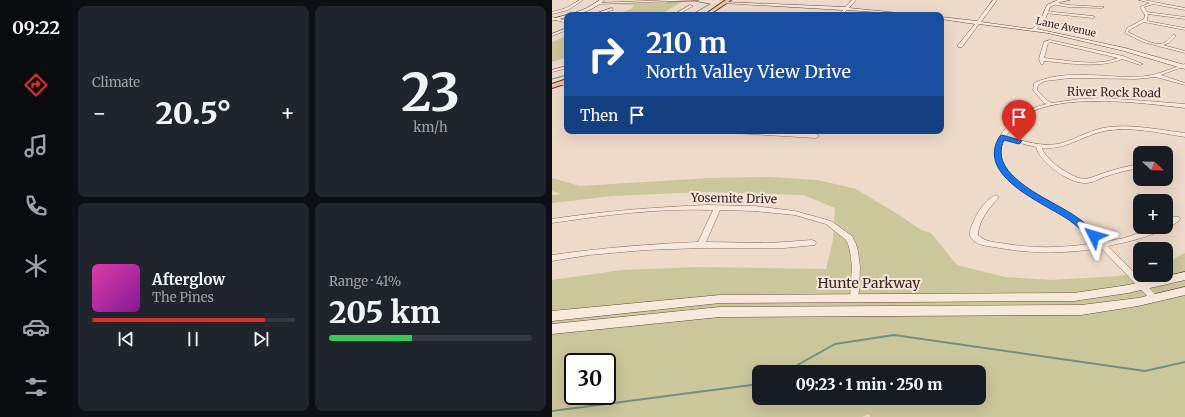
<!DOCTYPE html>
<meta charset="utf-8">
<style>
body{margin:0;font-family:Merriweather,serif;background:#20242c;color:#f1f3f6;height:100vh;display:flex;flex-direction:column;font-size:15px;white-space:nowrap}
*{box-sizing:border-box;margin:0}
p{font-size:13px;color:#9ea1a6}
.icon{flex:none;width:22px;height:22px;fill:none;stroke:currentColor;stroke-width:2;stroke-linecap:round;stroke-linejoin:round}
.map{position:relative;flex:1;overflow:hidden}
.sheet{display:flex;flex-direction:column;gap:6px;padding:6px;background:#0d0f14;width:480px}
.sheet>*{flex:none}
.guide{position:absolute;left:12px;top:12px;width:380px;height:122px;border-radius:8px;box-shadow:0 4px 16px #0002;background:#1a4fa0;color:#fff;overflow:hidden}
.needle{width:26px;rotate:112deg}
.fabs{position:absolute;left:581px;top:146px;display:grid;gap:8px}
.fabs a{display:grid;place-items:center;width:40px;height:40px;border-radius:8px;background:#171b24;box-shadow:0 4px 16px #0002;font-size:20px}
.speed{position:absolute;left:12px;top:353px;display:flex;gap:8px;font-size:20px;font-weight:700;text-align:center}
.speed>*{display:grid;place-content:center;width:52px;height:52px;border-radius:50%;background:#171b24;box-shadow:0 4px 16px #0002;line-height:1}
.speed .limit{border:2px solid #111;border-radius:6px;background:#fff;color:#111}
.pin{position:absolute;display:grid;place-items:center;width:34px;height:34px;color:#fff;margin:-41px -17px;border-radius:50% 50% 50% 0;rotate:-45deg;box-shadow:0 0 4px #0007}
.pin .icon{rotate:45deg}
.me{position:absolute;width:44px;margin:-22px;rotate:310deg;stroke-linejoin:round;filter:drop-shadow(0 0 3px #0008)}
.turn{display:flex;align-items:center;gap:14px;height:84px;padding:0 16px;font-size:18px}
.turn .icon{width:52px;height:52px;stroke-width:2.5}
.turn b{display:block;font-size:28px;line-height:34px}
.then{display:flex;align-items:center;height:38px;padding:0 16px;background:#0003;gap:8px;font-size:15px}
.big{font-size:30px;font-weight:800;line-height:1.1}
.sheet .card{flex:1;display:flex;flex-direction:column;justify-content:center;gap:6px;min-width:0;padding:0 14px;border-radius:8px;background:#20242c}
.sheet .dial{align-items:center;gap:0}
.dial b{font-size:52px;line-height:1}
.song{display:flex;align-items:center;gap:12px}
.cover{width:48px;height:48px;border-radius:6px;background:linear-gradient(135deg,hsl(320 70% 55%),hsl(290 70% 35%))}
.played{height:4px;border-radius:2px;background:linear-gradient(90deg,#d93025 85%,#363941 85%)}
.keys{display:flex;justify-content:space-around;direction:ltr}
.heat{display:flex;justify-content:space-between;align-items:center;font-size:22px;direction:ltr}
.charge{height:6px;border-radius:3px;background:linear-gradient(90deg,#34c759 41%,#363941 0)}
.sheet .tiles{flex:1;display:grid;gap:6px;grid-template-columns:repeat(2,1fr)}
.trip{position:absolute;left:200px;top:365px;width:234px;height:40px;border-radius:8px;background:#171b24;box-shadow:0 4px 16px #0002;font-weight:800;line-height:40px;text-align:center}
main{display:flex;flex:1;min-height:0}
.dock{display:flex;flex-direction:column;width:72px;justify-content:space-around;align-items:center;background:#090b0e;color:#9ea1a6}
.dock .icon{width:28px;height:28px}
.dock .selected{color:#d93025}
.dock b{font-size:18px;color:#f1f3f6}
.map>svg:first-child{display:block}
.green{fill:#ccc69d;fill-rule:evenodd}
.lines{fill:none;stroke-linecap:round;stroke-linejoin:round}
.stream-far1{stroke:#709181;stroke-width:1}
.stream{stroke:#709181;stroke-width:2}
.street-casing{stroke:#8a6b5e;stroke-width:1}
.secondary-casing{stroke:#6c4c41;stroke-width:1}
.primary-casing{stroke:#583b32;stroke-width:2}
.street{fill:#f8e9dd;fill-rule:evenodd}
.secondary{fill:#f8e9dd;fill-rule:evenodd}
.primary{fill:#eec5a4;fill-rule:evenodd}
.route{fill:#1a73e8;stroke:#114b97}
.labels{text-anchor:middle;dominant-baseline:central;stroke-width:4;stroke-linejoin:round;paint-order:stroke}
.far-street-label{font-size:10px;fill:#3b2721;stroke:#f5e6d9}
.street-label{font-size:12px;fill:#3b2721;stroke:#f5e6d9}
.near-street-label{font-size:14px;fill:#3b2721;stroke:#f5e6d9}
</style>
<main>
<nav class="dock">
<b>09:22</b>
<svg class="icon selected" aria-label="directions" viewBox="0 0 24 24"><path d="M12 3l9 9-9 9-9-9zM9 14v-3h6M13 9l2 2-2 2"/></svg>
<svg class="icon" aria-label="music" viewBox="0 0 24 24"><path d="M9 18V5l10-2v13"/><circle cx="6" cy="18" r="3"/><circle cx="16" cy="16" r="3"/></svg>
<svg class="icon" aria-label="phone" viewBox="0 0 24 24"><path d="M5 4h4l2 5-3 2q2 4 5 5l2-3 5 2v4C11 20 4 13 5 4z"/></svg>
<svg class="icon" aria-label="climate" viewBox="0 0 24 24"><path d="M12 3v18M4 7l16 10M4 17L20 7"/></svg>
<svg class="icon" aria-label="car" viewBox="0 0 24 24"><path d="M5 17H2v-5l4-1 3-4h7l3 4 3 1v5h-3M9 17h6M6 11h13"/><circle cx="7" cy="17" r="2"/><circle cx="17" cy="17" r="2"/></svg>
<svg class="icon" aria-label="filters" viewBox="0 0 24 24"><path d="M4 7h16M4 17h16"/><circle cx="9" cy="7" r="2"/><circle cx="15" cy="17" r="2"/></svg>
</nav>
<section class="sheet">
<div class="tiles">
<div class="card"><p>Climate</p>
<div class="heat"><a>−</a><b class="big">20.5°</b><a>+</a></div>
</div>
<div class="card dial"><b>23</b><p>km/h</p></div>
<div class="card">
<div class="song"><i class="cover"></i><div><b>Afterglow</b><p>The Pines</p></div></div>
<div class="played"></div>
<div class="keys"><svg class="icon" aria-label="previous" viewBox="0 0 24 24"><path d="M18 5L8 12l10 7zM5 5v14"/></svg><svg class="icon" aria-label="pause" viewBox="0 0 24 24"><path d="M8 5v14M16 5v14"/></svg><svg class="icon" aria-label="next" viewBox="0 0 24 24"><path d="M6 5l10 7-10 7zM19 5v14"/></svg></div>
</div>
<div class="card"><p>Range · 41%</p><b class="big">205 km</b><div class="charge"></div></div>
</div>
</section>
<div class="map">
<svg width="633" height="417" viewBox="0 0 633 417">
<rect width="100%" height="100%" fill="#eedac9"/>
<path class="green" d="M104,0h37l-26,2h15l-23,13h-43l15,-6 3,-4 -33,-1 65,-2 -12,-1z
M15,36v21l-15,5v-20z
M217,177l49,3 38,9 45,27 20,14 10,3 26,32 48,12 46,3 68,-4 21,-4v3h26v-12l19,-10v164h-315l-1,-3 -7,3h-310v-137l70,-10 77,-3 127,2 7,-29 2,-32 -32,-13 -101,-3 -90,4 -60,7v-8l9,-1 -9,-3v-13l28,8 129,-8zM21,362h34v34h-34zM207,372h220v26h-220z"/>
<g class="lines">
<path class="stream-far1" d="M116,0l-1,2 27,-1 16,3 -19,11
M0,79l15,-4"/>
<path class="stream" d="M233,372l50,-28 59,-9 251,36 40,-9
M0,411l207,-27"/>
<g class="street-casing">
<path id="street" d="M28,0h3l-15,10 -16,4v-2l14,-4z
M117,0h30l-99,4 -2,-1z
M587,0h5l41,8v2l-32,-6 -9,3 3,5 38,5v2l-37,-5 -1,7 38,7v2l-41,-8 -15,8 -1,2c8,4 22,12 31,12 6,0 10,-5 14,-9h2v2l-6,6 -6,2 22,6v2l-42,-11 -18,-9 2,-5 17,-9 1,-4 -5,-8 10,-4z
M501,2l15,3 36,2 -2,1 -34,-1 -16,-3z
M138,5l3,1 -16,9h-4z
M60,8l1,2 -17,5h-5z
M493,11l48,5 2,1 -2,1 -49,-5z
M0,17l15,4v2l-15,-4z
M490,21l35,5 2,1 -2,1 -36,-5z
M15,28v2l-15,6v-2z
M498,40l73,16 20,8 -3,1 -18,-6c-24,10 -53,4 -78,2l-1,3h-2l-2,-5 5,-17zM498,42l68,16c-21,9 -53,2 -74,0l4,-15z
M633,64v2l-24,9 24,8v2l-29,-8 -20,2 -65,-1 -26,3 -7,4 -1,5 11,11 4,2 28,-4 22,-1 45,3 38,3v4c-42,-5 -125,-16 -161,8 -7,5 -13,13 -18,20 17,5 38,12 56,7 16,-5 30,-14 47,-16 25,-3 51,3 76,6v4c-26,-4 -54,-11 -81,-6 -22,5 -38,19 -62,17 3,12 32,32 44,31 5,-1 12,-4 18,-6 12,-4 23,-7 36,-9v4c-13,2 -24,5 -36,9 -5,2 -12,6 -18,6 -16,1 -46,-20 -50,-36l-32,-8c-18,37 42,58 64,73 13,9 25,20 36,30l20,-4 33,-11h9v-4l7,-6h6l1,2 -1,2c-21,14 -46,20 -71,25l49,50 1,2 -1,2 -3,1 -3,-1 -50,-52c-37,6 -71,6 -107,-1 -8,-1 -18,-2 -23,-9 -3,-5 1,-13 3,-18 4,-9 13,-22 22,-25l3,2c-10,12 -20,22 -21,38 6,6 14,7 23,8 32,6 63,5 95,0 -11,-10 -22,-21 -35,-29 -26,-16 -87,-42 -59,-81 12,-16 26,-25 45,-29l-3,-1 -11,-13 1,-7c34,-16 77,-3 113,-7 13,-2 25,-8 38,-12z
M15,66v2l-15,4v-2z
M178,131h31l55,3 3,2 -3,2 -83,-5z
M156,205l46,1 41,5 36,10 21,15 4,8 2,7 2,16 -1,24 -2,8 -3,1 -3,-1 -1,-2 2,-30 -2,-16 -2,-7 -2,-4 -20,-16 -31,-9 -41,-4 -34,-1 -14,32 65,1 41,-3 3,1 1,2 -1,2 -31,3h-82l-57,2 -56,5 -37,6v-6c49,-7 97,-11 146,-13l15,-32c-54,-2 -108,5 -161,13v-4c52,-8 104,-12 156,-14z"/>
</g>
<g class="secondary-casing">
<path id="secondary" d="M48,0h5c-10,8 -23,15 -36,15l18,-7z
M300,0h4l-7,8 70,7 -72,-5 -5,5h-4l5,-5 -121,-7 2,-1 121,5z
M441,0h4l-16,22 51,7 8,-8 7,-16 11,-5h12l-10,2 -10,5 -6,15 -7,7 88,19 60,17v4l-61,-18 -76,-18 -69,-9 -17,23h-4v-2l17,-21 -34,-5v-2l36,4z
M15,15v2l-15,4v-2z
M10,81l5,2v4l-8,-4z
M633,272v8l-57,13 -54,8 -354,2 -168,18v-10l168,-16 354,-2 54,-8z
M633,287v8l-47,11 -57,9 -361,2 -168,17v-10l168,-17 361,-2 57,-7z"/>
</g>
<g class="primary-casing">
<path id="primary" d="M174,0h5l-22,15h-5z
M15,79v4l-15,5v-4z"/>
</g>
<use href="#street" class="street"/>
<use href="#secondary" class="secondary"/>
<use href="#primary" class="primary"/>
</g>
<path class="route" d="M450,135l20,6 -3,3 -15,-4c-18,36 50,61 71,76 8,5 15,12 22,18l1,2 -1,2h-7c-7,-6 -14,-13 -21,-18 -25,-17 -95,-44 -69,-84z"/>
<g class="labels">
<g class="far-street-label">
<text transform="translate(514 27) rotate(12)">Lane Avenue</text>
</g>
<g class="street-label">
<text transform="translate(562 92) rotate(1)">River Rock Road</text>
<text transform="translate(182 198) rotate(1)">Yosemite Drive</text>
</g>
<g class="near-street-label">
<text x="317" y="283">Hunte Parkway</text>
</g>
</g>
</svg>
<div class="fabs">
<a><svg class="needle" viewBox="-14 -14 28 28"><path d="M0-13l5 13h-10z" fill="#e53935"/><path d="M0 13l5-13h-10z" fill="#9ea1a6"/></svg></a>
<a>+</a>
<a>−</a>
</div>
<div class="speed"><div class="limit">30</div></div>
<div class="pin" style="left:467px;top:141px;background:#d93025"><svg class="icon" aria-label="arrive" viewBox="0 0 24 24"><path d="M6 21V4h12l-3 4 3 4H6"/></svg></div>
<svg class="me" style="left:542px;top:236px" viewBox="-20 -20 40 40"><path d="M0-17L14 15 0 8-14 15z" fill="#1a73e8" stroke="#fff" stroke-width="4"/></svg>
<div class="trip">09:23 · 1 min · 250 m</div>
<div class="guide">
<div class="turn"><svg class="icon" aria-label="right" viewBox="0 0 24 24"><path d="M7 20v-9h11M14 6l5 5-5 5"/></svg><div><b>210 m</b>North Valley View Drive</div></div>
<div class="then">Then<svg class="icon" aria-label="arrive" viewBox="0 0 24 24"><path d="M6 21V4h12l-3 4 3 4H6"/></svg></div>
</div>
</div>
</main>
